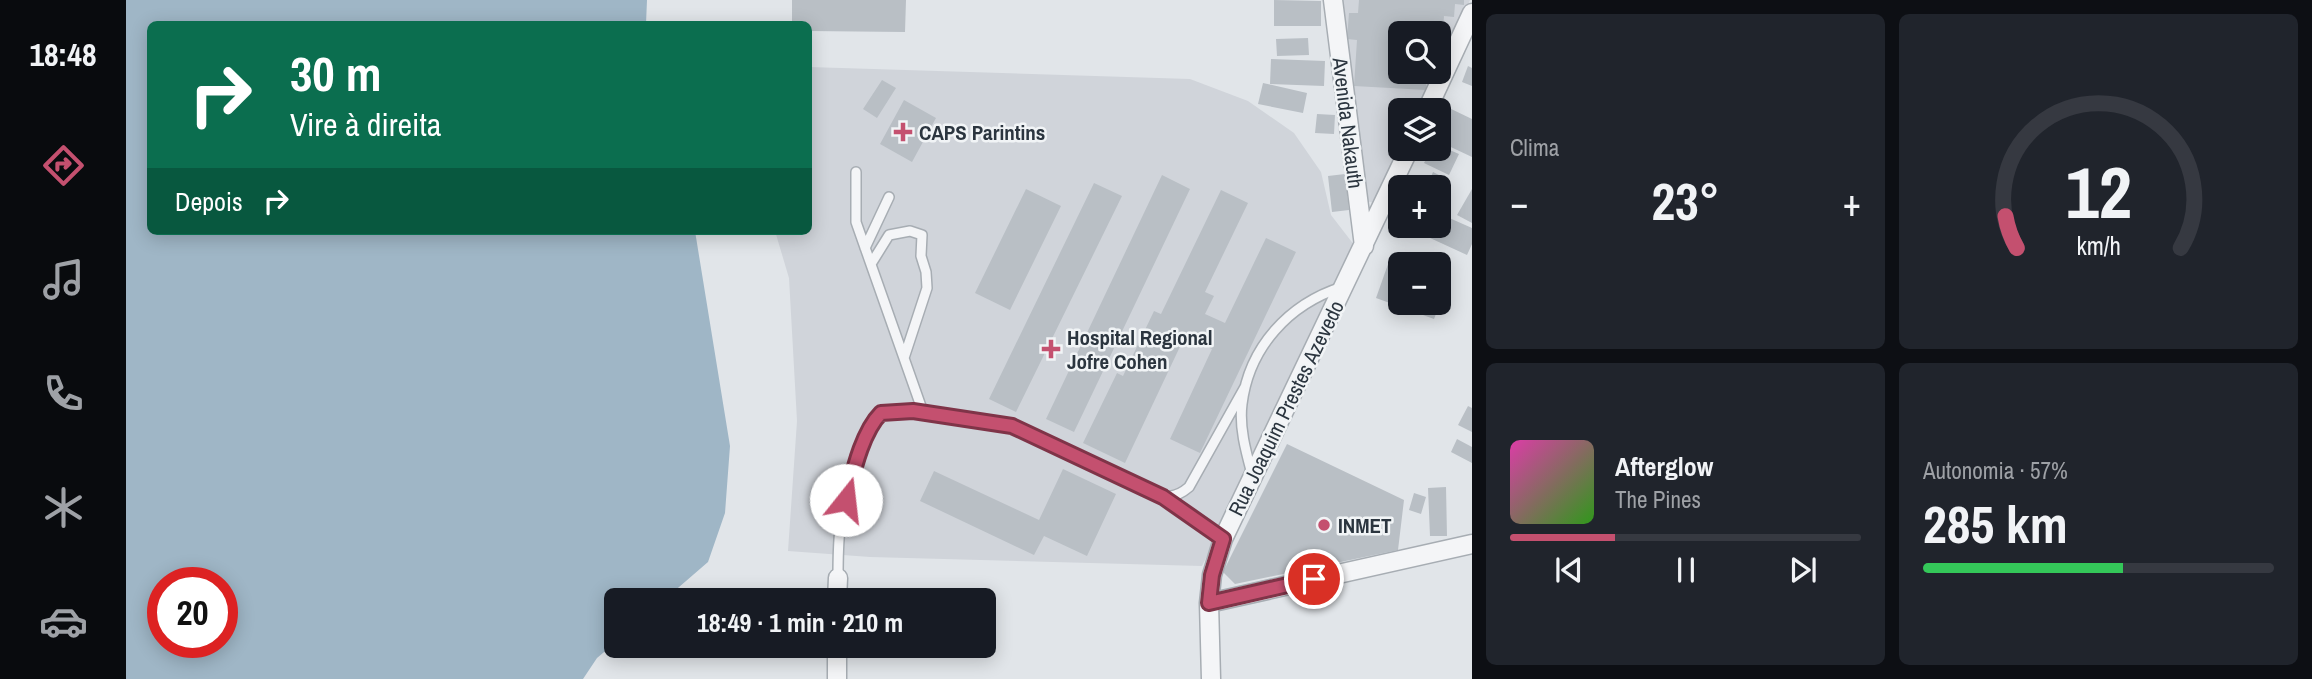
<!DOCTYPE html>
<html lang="pt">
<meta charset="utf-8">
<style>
body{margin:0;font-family:"Archivo Narrow",sans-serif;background:#20242c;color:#f1f3f6;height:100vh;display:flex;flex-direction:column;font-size:26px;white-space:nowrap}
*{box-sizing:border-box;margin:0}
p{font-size:23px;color:#9ea1a6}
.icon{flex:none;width:38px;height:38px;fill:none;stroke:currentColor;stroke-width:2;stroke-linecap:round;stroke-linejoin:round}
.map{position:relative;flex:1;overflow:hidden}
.sheet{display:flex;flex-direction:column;gap:14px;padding:14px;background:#0d0f14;width:840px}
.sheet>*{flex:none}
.top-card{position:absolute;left:21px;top:21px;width:665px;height:214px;border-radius:10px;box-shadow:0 4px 18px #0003;background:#0b6e4f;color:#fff;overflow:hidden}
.fabs{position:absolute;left:1262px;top:21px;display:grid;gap:14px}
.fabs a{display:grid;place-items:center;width:63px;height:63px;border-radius:10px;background:#171b24;box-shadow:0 4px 18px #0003;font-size:35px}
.speed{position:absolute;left:21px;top:567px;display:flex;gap:14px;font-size:35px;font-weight:700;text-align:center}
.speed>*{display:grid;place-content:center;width:91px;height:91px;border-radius:50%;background:#171b24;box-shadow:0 4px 18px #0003;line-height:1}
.speed .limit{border:10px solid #d22;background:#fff;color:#111}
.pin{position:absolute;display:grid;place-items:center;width:60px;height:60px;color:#fff;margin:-30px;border:4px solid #fff;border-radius:50%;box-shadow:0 2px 7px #0007}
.me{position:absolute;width:77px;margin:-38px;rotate:16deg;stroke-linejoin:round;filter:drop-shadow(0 0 5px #0008)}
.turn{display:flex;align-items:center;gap:24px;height:147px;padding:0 28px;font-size:32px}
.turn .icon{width:91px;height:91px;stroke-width:2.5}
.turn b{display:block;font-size:49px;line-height:60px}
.then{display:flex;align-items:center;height:66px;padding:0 28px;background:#0003;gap:14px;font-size:26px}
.big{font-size:52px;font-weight:700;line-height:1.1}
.sheet .tile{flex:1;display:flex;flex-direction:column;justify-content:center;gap:10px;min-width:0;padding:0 24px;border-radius:10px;background:#20242c}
.sheet .dial{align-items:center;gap:0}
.dial svg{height:182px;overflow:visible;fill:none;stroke:#363941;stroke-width:7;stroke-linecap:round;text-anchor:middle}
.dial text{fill:#f1f3f6;stroke:none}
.song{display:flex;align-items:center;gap:21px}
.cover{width:84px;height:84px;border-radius:10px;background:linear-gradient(135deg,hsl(320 70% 55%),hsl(110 70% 35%))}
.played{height:7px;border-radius:4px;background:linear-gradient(90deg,#c4506f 30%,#363941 30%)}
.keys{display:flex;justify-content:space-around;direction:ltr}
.heat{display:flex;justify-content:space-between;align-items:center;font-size:38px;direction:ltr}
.charge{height:10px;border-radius:5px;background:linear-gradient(90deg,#34c759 57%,#363941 0)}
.sheet .tiles{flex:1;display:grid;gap:14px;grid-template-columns:repeat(2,1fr)}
.trip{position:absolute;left:478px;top:588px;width:392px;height:70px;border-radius:10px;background:#171b24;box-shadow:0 4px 18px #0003;font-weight:700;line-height:70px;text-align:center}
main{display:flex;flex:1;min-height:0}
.dock{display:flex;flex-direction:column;width:126px;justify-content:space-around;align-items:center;background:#090b0e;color:#9ea1a6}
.dock .icon{width:49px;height:49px}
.dock .on{color:#c4506f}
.dock b{font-size:32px;color:#f1f3f6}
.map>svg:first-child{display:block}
.built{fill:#d0d4da}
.water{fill:#9fb6c6;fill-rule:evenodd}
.building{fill:#b9bfc5}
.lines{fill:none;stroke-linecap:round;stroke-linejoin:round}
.lane-casing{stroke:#a7adb3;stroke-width:12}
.street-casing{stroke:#a7adb3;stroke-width:21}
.lane{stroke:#f4f5f7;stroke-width:9}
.street{stroke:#f4f5f7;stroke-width:18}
.route-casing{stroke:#7f3448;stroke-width:18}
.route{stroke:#c4506f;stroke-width:12}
.poi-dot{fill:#c4506f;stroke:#f1f4f6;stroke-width:2.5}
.labels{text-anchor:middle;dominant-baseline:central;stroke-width:5;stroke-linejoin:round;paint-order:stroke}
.street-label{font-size:21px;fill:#2b353f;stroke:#f1f4f6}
.poi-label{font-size:21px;font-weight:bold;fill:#2b353f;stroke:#f1f4f6;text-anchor:start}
</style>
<main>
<nav class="dock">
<b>18:48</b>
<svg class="icon on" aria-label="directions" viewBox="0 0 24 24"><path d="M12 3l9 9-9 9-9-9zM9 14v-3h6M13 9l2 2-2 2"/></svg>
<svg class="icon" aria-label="music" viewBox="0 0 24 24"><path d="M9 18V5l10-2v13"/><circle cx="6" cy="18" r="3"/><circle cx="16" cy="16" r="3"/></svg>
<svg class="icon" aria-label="phone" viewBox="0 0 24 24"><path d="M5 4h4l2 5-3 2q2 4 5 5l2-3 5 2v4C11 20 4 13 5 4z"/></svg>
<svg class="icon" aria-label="climate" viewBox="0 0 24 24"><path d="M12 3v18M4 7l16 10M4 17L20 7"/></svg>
<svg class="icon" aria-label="car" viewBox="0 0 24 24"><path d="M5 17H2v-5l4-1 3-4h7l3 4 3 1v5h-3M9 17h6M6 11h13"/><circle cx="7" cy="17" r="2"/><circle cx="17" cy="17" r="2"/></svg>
</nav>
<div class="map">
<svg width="1346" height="679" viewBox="0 0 1346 679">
<rect width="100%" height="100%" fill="#e1e5e9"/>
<path class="built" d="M1214,0h130l-31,66 -1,-33h-38v39h36l-18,38h-18v38l-26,55 -8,-2z
M683,67l381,12 58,22 46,32 27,39 10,43 27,35 -156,316 -332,-9 -82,-6 9,-130 -8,-143 -14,-47h33z"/>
<path class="water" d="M0,0h521l-1,24h-496v207h545l35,215 -5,67 -17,49 -44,38h-48v42l-19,16 -14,21h-457zM37,583h59v59h-59z"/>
<path class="building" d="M666,0h114l-1,32 -97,-1v-7h-16z
M1148,0l47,1v25h-47z
M1233,0h105v5l-9,-1 -1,13 -10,-1 -2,28h-4v-11h-38v39h27l-1,18 -72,-4 3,-46 -10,-1 2,-26h9z
M1182,38l1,17 -32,1 -1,-17z
M1145,59l54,2 -1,25 -54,-2z
M1342,66l4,2v18l-10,-4z
M756,80l14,8 -19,30 -14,-9z
M1137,83l44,10 -4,20 -45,-9z
M778,100l32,18 -24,44 -32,-18z
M1321,107l25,12v38l-34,-16v-15z
M1191,114l18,1 -1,19 -19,-1z
M1312,145l21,9 -10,21 -25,-12 7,-14h7z
M1307,172l14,7 -4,7 -13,-7z
M1219,174l4,36 -17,2 -4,-36z
M1036,175l28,14 -116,243 -28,-13z
M968,183l28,13 -106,216 -27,-13z
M900,189l35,17 -51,104 -35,-17z
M1346,189v34l-15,-8z
M1095,190l27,13 -43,89 9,4 -9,18 20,9 41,-85 30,14 -96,201 -30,-14 42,-90 -27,-13 -60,127 -42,-20 34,-70 6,3 31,-65 7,3z
M1312,213l34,15v16l-5,11 -63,-29h34z
M1266,253l30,11h-22v39h38v-33l13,5 -17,44 -58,-21z
M1342,406l4,2v24l-14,-7z
M1331,439l15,8v16l-21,-11z
M1161,444l117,56 -6,50 -163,34 -12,-12z
M937,469l53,25 -29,62 -43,-20 -10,19 -114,-54 14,-30 105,49z
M1320,487l1,49h-17l-2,-48z
M1288,493l12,4 -5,17 -12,-4z"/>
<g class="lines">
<g class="lane-casing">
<path id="lane" d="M730,172v50l67,190
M739,248l24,-51
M745,264l18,-29 21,-4 12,4 -1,21 5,16 1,16 -23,70
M1126,474c-6,-22 -13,-47 -10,-70 7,-57 47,-100 100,-117
M1037,497l60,42
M712,578c0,-17 0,-33 2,-49 3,-29 22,-96 41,-116l32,-2 98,15 138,65c16,7 26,8 40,-4l56,-100"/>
</g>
<g class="street-casing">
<path id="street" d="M1207,0l31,246
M1301,110l45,-97
M711,600l1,-22
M1083,603l263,-59
M711,679v-33
M1085,679l-2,-76 3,-28 11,-36 186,-390"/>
</g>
<use href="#lane" class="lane"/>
<use href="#street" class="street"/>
</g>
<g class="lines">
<g class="route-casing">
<path id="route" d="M720,500c7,-27 16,-68 35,-87l32,-2 99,15 151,71 60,42 -11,36 -3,28 105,-24"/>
</g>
<use href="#route" class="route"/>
</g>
<g class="poi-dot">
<path d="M773.5 121.5h7v7h7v7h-7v7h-7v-7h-7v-7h7z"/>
<path d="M921.5 338.5h7v7h7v7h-7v7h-7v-7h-7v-7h7z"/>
<circle cx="1198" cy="525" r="7"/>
</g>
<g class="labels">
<g class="street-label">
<text transform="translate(1222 123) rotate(83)">Avenida Nakauth</text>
<text transform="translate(1160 408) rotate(-64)">Rua Joaquim Prestes Azevedo</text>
</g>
<g class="poi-label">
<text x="793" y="132">CAPS Parintins</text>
<text x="941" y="337">Hospital Regional<tspan x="941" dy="24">Jofre Cohen</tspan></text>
<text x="1212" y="525">INMET</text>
</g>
</g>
</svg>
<div class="fabs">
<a><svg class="icon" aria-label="search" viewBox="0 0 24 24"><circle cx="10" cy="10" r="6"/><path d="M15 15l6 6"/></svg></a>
<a><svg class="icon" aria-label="layers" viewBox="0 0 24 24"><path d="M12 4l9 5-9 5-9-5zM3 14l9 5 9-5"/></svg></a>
<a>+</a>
<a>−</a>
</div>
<div class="speed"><div class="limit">20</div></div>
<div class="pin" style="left:1188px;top:579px;background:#d93025"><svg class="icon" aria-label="arrive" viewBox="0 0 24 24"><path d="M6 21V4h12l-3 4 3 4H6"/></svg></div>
<svg class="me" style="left:720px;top:500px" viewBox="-20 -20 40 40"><circle r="19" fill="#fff"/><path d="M0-13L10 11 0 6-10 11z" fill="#c4506f"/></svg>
<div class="trip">18:49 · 1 min · 210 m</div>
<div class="top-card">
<div class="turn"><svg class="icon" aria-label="right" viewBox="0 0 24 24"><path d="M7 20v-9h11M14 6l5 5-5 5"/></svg><div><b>30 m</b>Vire à direita</div></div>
<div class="then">Depois<svg class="icon" aria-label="right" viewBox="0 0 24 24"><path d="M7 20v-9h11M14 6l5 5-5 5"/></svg></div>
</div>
</div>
<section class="sheet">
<div class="tiles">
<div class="tile"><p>Clima</p>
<div class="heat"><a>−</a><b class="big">23°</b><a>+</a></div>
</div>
<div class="tile dial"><svg viewBox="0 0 100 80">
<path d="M14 69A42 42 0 1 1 86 69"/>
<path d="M14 69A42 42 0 0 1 9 55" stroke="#c4506f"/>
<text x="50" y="56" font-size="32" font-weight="700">12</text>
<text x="50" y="72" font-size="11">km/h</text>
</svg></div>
<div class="tile">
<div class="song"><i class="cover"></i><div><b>Afterglow</b><p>The Pines</p></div></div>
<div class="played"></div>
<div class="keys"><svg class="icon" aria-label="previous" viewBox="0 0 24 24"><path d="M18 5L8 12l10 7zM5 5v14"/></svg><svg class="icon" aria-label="pause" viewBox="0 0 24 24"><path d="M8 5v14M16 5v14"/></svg><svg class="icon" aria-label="next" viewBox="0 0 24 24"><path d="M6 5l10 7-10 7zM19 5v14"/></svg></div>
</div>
<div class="tile"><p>Autonomia · 57%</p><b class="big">285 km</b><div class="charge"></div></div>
</div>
</section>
</main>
